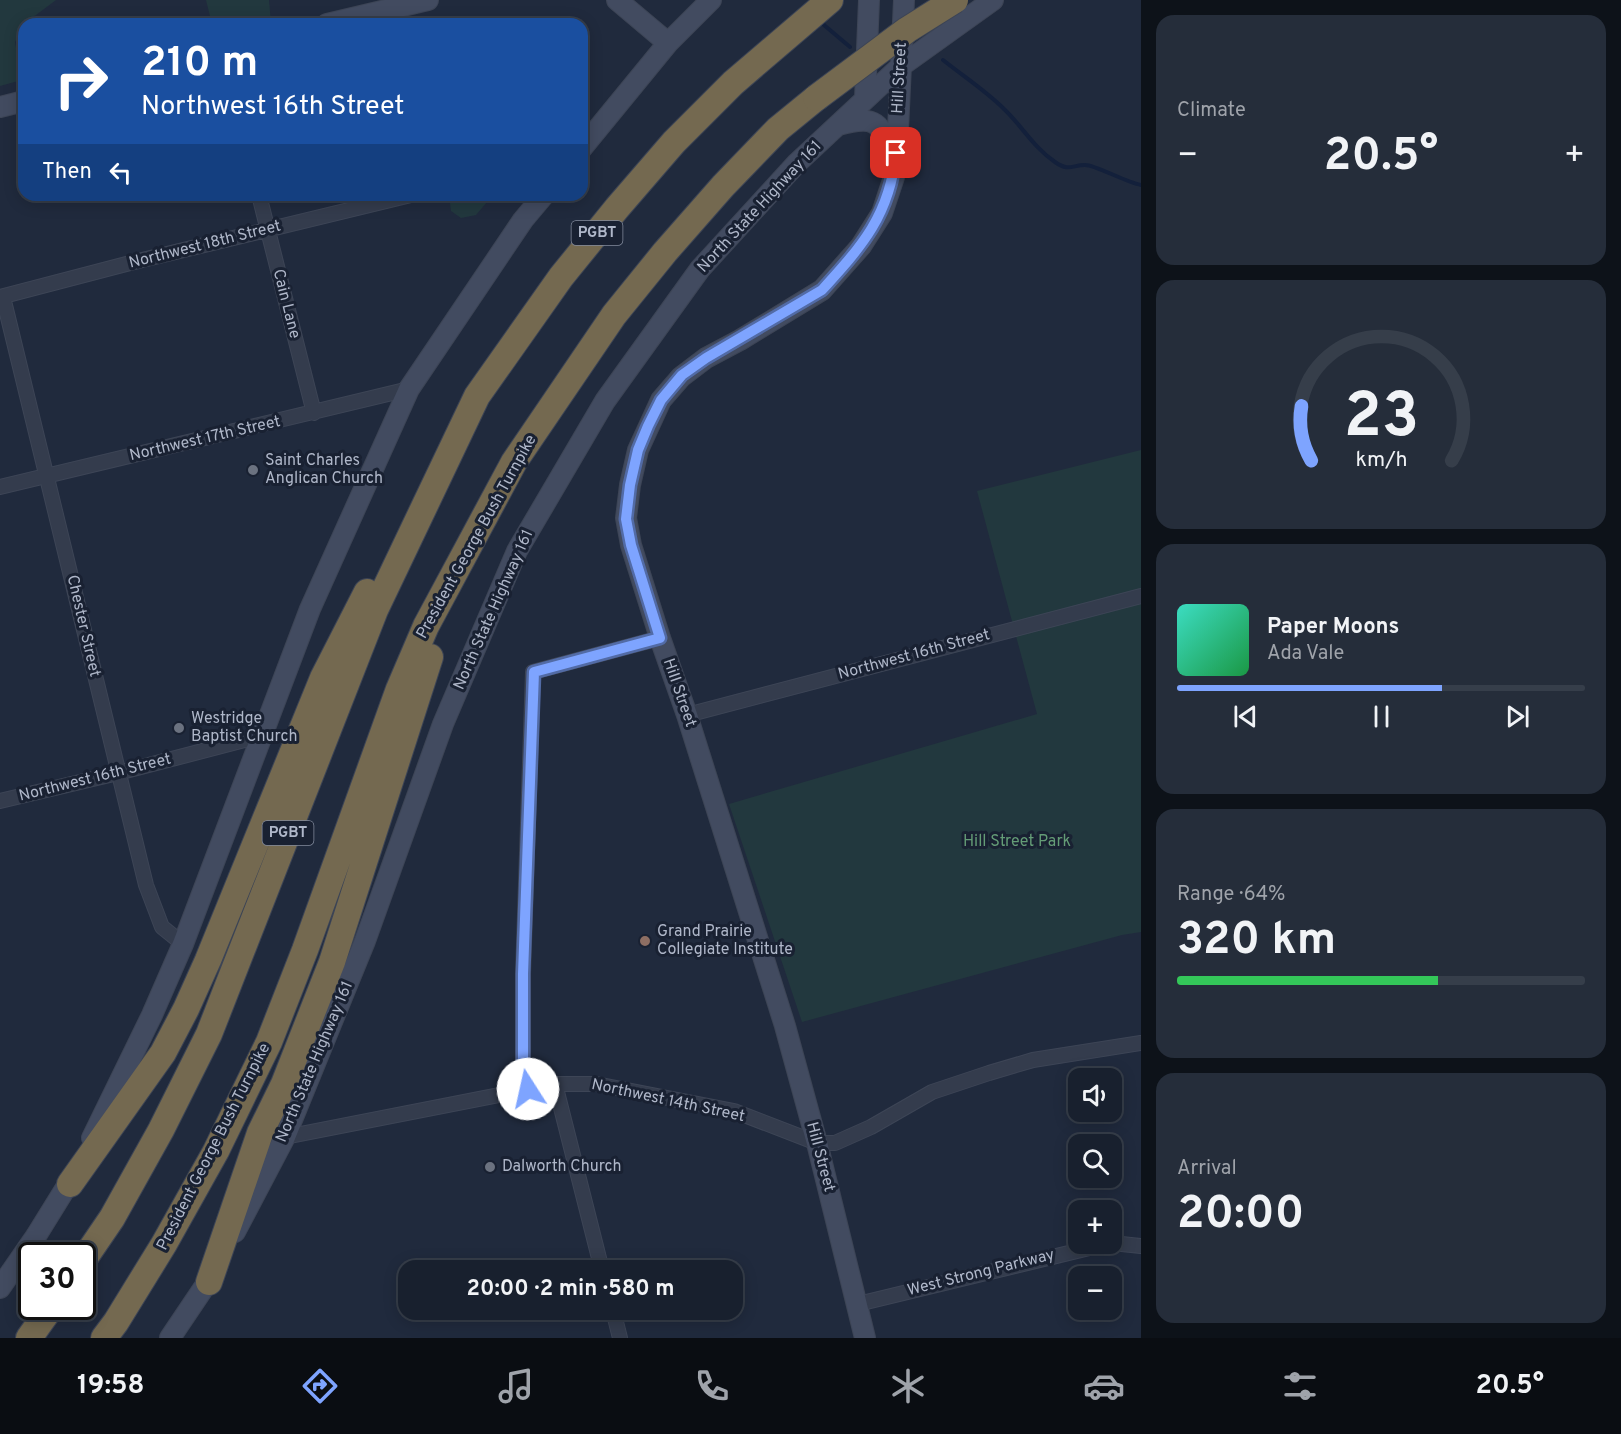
<!DOCTYPE html>
<meta charset="utf-8">
<style>
body{margin:0;font-family:Overpass,sans-serif;background:#252d3a;color:#f1f3f6;height:100vh;display:flex;flex-direction:column;font-size:22px;white-space:nowrap}
*{box-sizing:border-box;margin:0}
p{font-size:20px;color:#9fa3aa}
.icon{flex:none;width:33px;height:33px;fill:none;stroke:currentColor;stroke-width:2;stroke-linecap:round;stroke-linejoin:round}
.map{position:relative;flex:1;overflow:hidden}
.sheet{display:flex;flex-direction:column;gap:15px;padding:15px;background:#0d1219;width:480px}
.sheet>*{flex:none}
.top-card{position:absolute;left:18px;top:18px;width:570px;height:183px;border-radius:18px;box-shadow:0 3px 15px #0003,0 0 0 2px #363e4a;background:#1a4fa0;color:#fff;overflow:hidden}
.tools{position:absolute;left:1068px;top:1068px;display:grid;gap:12px}
.tools a{display:grid;place-items:center;width:54px;height:54px;border-radius:12px;background:#18202e;box-shadow:0 3px 15px #0003,0 0 0 2px #363e4a;font-size:30px}
.speed{position:absolute;left:18px;top:1242px;display:flex;gap:12px;font-size:30px;font-weight:700;text-align:center}
.speed>*{display:grid;place-content:center;width:78px;height:78px;border-radius:50%;background:#18202e;box-shadow:0 3px 15px #0003,0 0 0 2px #363e4a;line-height:1}
.speed .limit{border:3px solid #111;border-radius:9px;background:#fff;color:#111}
.pin{position:absolute;display:grid;place-items:center;width:51px;height:51px;color:#fff;margin:-26px;border-radius:12px;box-shadow:0 3px 9px #0006}
.me{position:absolute;width:66px;margin:-33px;rotate:350deg;stroke-linejoin:round;filter:drop-shadow(0 0 4px #0008)}
.turn{display:flex;align-items:center;gap:21px;height:126px;padding:0 24px;font-size:27px}
.turn .icon{width:78px;height:78px;stroke-width:2.5}
.turn b{display:block;font-size:42px;line-height:51px}
.then{display:flex;align-items:center;height:57px;padding:0 24px;background:#0003;gap:12px;font-size:22px}
.big{font-size:45px;font-weight:700;line-height:1.1}
.sheet .widget{flex:1;display:flex;flex-direction:column;justify-content:center;gap:9px;min-width:0;padding:0 21px;border-radius:18px;background:#252d3a}
.sheet .dial{align-items:center;gap:0}
.dial svg{height:156px;overflow:visible;fill:none;stroke:#363e4a;stroke-width:7;stroke-linecap:round;text-anchor:middle}
.dial text{fill:#f1f3f6;stroke:none}
.song{display:flex;align-items:center;gap:18px}
.cover{width:72px;height:72px;border-radius:9px;background:linear-gradient(135deg,hsl(170 70% 55%),hsl(140 70% 35%))}
.played{height:6px;border-radius:3px;background:linear-gradient(90deg,#7ea4ff 65%,#363e4a 65%)}
.keys{display:flex;justify-content:space-around;direction:ltr}
.heat{display:flex;justify-content:space-between;align-items:center;font-size:33px;direction:ltr}
.charge{height:9px;border-radius:4px;background:linear-gradient(90deg,#34c759 64%,#363e4a 0)}
.trip{position:absolute;left:398px;top:1260px;width:345px;height:60px;border-radius:18px;background:#18202e;box-shadow:0 3px 15px #0003,0 0 0 2px #363e4a;font-weight:700;line-height:60px;text-align:center}
.tab-bar{display:flex;height:96px;justify-content:space-around;align-items:center;background:#0a0d12;color:#9fa3aa}
.tab-bar .icon{width:42px;height:42px}
.tab-bar .on{color:#7ea4ff}
.tab-bar b{font-size:27px;color:#f1f3f6}
main{display:flex;flex:1;min-height:0}
.map>svg:first-child{display:block}
.green{fill:#22383e}
.lines{fill:none;stroke-linecap:round;stroke-linejoin:round}
.stream{stroke:#13203b;stroke-width:4}
.street-casing{stroke:#3d4556;stroke-width:16}
.secondary-casing{stroke:#3d4556;stroke-width:22}
.highway-casing{stroke:#3c4455;stroke-width:28}
.street{stroke:#343c4d;stroke-width:14}
.secondary{stroke:#424b60;stroke-width:20}
.highway{stroke:#746950;stroke-width:26}
.highway-bridge-casing{stroke:#3c4455;stroke-width:28;stroke-linecap:butt}
.highway-bridge{stroke:#746950;stroke-width:26}
.route-casing{stroke:#526ba6;stroke-width:15}
.route{stroke:#7ea4ff;stroke-width:10}
.worship-dot{fill:#6b7280;stroke:#192132;stroke-width:2}
.education-dot{fill:#8d6e63;stroke:#192132;stroke-width:2}
.labels{text-anchor:middle;dominant-baseline:central;stroke-width:6;stroke-linejoin:round;paint-order:stroke}
.shield{fill:#192132;stroke:#828a9c;stroke-width:1.5}
.shield-label{font-size:15px;font-weight:bold;fill:#afb7c9}
.street-label{font-size:16px;fill:#afb7c9;stroke:#192132}
.poi-label{font-size:16px;fill:#afb7c9;stroke:#192132;text-anchor:start}
.park-label{font-size:16px;fill:#649c76;stroke:#192132}
</style>
<main>
<div class="map">
<svg width="1141" height="1338" viewBox="0 0 1141 1338">
<rect width="100%" height="100%" fill="#202a3d"/>
<path class="green" d="M0,0h56l-32,24v4l-9,14 7,38 -22,6z
M206,0h63l2,22 -10,2h-49z
M449,195h44l-17,20 -15,3 -10,-7z
M1141,450v482l-19,3 -320,87 -73,-218 308,-90 -60,-223z"/>
<g class="lines">
<path class="stream" d="M821,19l3,6 26,22
M943,60c20,16 43,31 61,49 18,17 30,39 51,53 14,10 17,3 30,3 11,0 40,17 56,20"/>
<g class="street-casing">
<path id="street" d="M259,195l55,218
M0,297l134,-35 277,-67
M3,297l143,588 16,42 21,17
M0,487l409,-98
M687,715l454,-119
M0,801l118,-28 142,-37
M555,1084l47,186
M528,1089l-5,-25v-90l10,-302 127,-34
M285,1137l270,-53h41l138,27 83,32h18l36,-16 61,-35 57,-19 44,-13 108,-17
M1112,1243l29,3
M858,1304l248,-60
M613,1310l7,28"/>
</g>
<g class="secondary-casing">
<path id="secondary" d="M617,0l51,43
M327,24l101,-24
M865,99l4,-99
M0,107l24,-6
M838,125c38,-10 44,-4 52,34
M582,148l86,-105 43,-43
M92,1138l60,-123 31,-71 127,-335 99,-220 114,-169 21,-25
M235,1232l50,-95 80,-196 78,-217 74,-173 88,-150 95,-132 97,-106 104,-97 92,-66
M0,1288l36,-52 39,-63
M170,1338l45,-67
M865,1338l-48,-195 -32,-117 -98,-311 -27,-77 -29,-93 -5,-27 4,-33 8,-35 23,-50 20,-23 25,-19 34,-18 82,-50 39,-44 21,-33 12,-36 4,-47 6,-130"/>
</g>
<g class="highway-casing">
<path id="highway" d="M70,1184l93,-131 23,-44 22,-49 115,-282 44,-86
M82,1262l30,-44 49,-88 48,-96 166,-424 102,-214 84,-119 56,-69 57,-66 59,-59 97,-83
M209,1282l51,-149 24,-49 48,-122 98,-305
M29,1338l23,-32
M104,1338l12,-16 48,-78 52,-93 53,-109 36,-92 94,-261 27,-63 88,-164 100,-147 51,-63 58,-66 55,-57 38,-31"/>
</g>
<use href="#street" class="street"/>
<use href="#secondary" class="secondary"/>
<use href="#highway" class="highway"/>
<g class="highway-bridge-casing">
<path id="highway-bridge" d="M816,98l91,-68 48,-30"/>
</g>
<use href="#highway-bridge" class="highway-bridge"/>
</g>
<g class="lines">
<g class="route-casing">
<path id="route" d="M528,1089l-5,-25v-90l11,-302 126,-34 -29,-93 -5,-26 4,-34 8,-35 10,-24 13,-26 21,-25 24,-17 116,-68c40,-44 68,-75 74,-137"/>
</g>
<use href="#route" class="route"/>
</g>
<g class="worship-dot">
<circle cx="253" cy="470" r="6"/>
<circle cx="179" cy="728" r="6"/>
<circle cx="490" cy="1167" r="6"/>
</g>
<circle class="education-dot" cx="645" cy="941" r="6"/>
<g class="labels">
<g class="shield">
<rect x="571.5" y="221" width="51" height="24" rx="4.5"/>
<rect x="262.5" y="821" width="51" height="24" rx="4.5"/>
</g>
<g class="shield-label">
<text x="597" y="233">PGBT</text>
<text x="288" y="833">PGBT</text>
</g>
<g class="street-label">
<text transform="translate(900 78) rotate(-87)">Hill Street</text>
<text transform="translate(760 207) rotate(-47)">North State Highway 161</text>
<text transform="translate(205 245) rotate(-14)">Northwest 18th Street</text>
<text transform="translate(286 304) rotate(76)">Cain Lane</text>
<text transform="translate(205 439) rotate(-13)">Northwest 17th Street</text>
<text transform="translate(477 537) rotate(-61)">President George Bush Turnpike</text>
<text transform="translate(494 610) rotate(-66)">North State Highway 161</text>
<text transform="translate(83 626) rotate(77)">Chester Street</text>
<text transform="translate(914 655) rotate(-15)">Northwest 16th Street</text>
<text transform="translate(679 693) rotate(71)">Hill Street</text>
<text transform="translate(95 778) rotate(-14)">Northwest 16th Street</text>
<text transform="translate(315 1062) rotate(-67)">North State Highway 161</text>
<text transform="translate(668 1101) rotate(12)">Northwest 14th Street</text>
<text transform="translate(214 1147) rotate(-63)">President George Bush Turnpike</text>
<text transform="translate(820 1157) rotate(75)">Hill Street</text>
<text transform="translate(981 1273) rotate(-14)">West Strong Parkway</text>
</g>
<g class="poi-label">
<text x="265" y="461">Saint Charles<tspan x="265" dy="18">Anglican Church</tspan></text>
<text x="191" y="719">Westridge<tspan x="191" dy="18">Baptist Church</tspan></text>
<text x="657" y="932">Grand Prairie<tspan x="657" dy="18">Collegiate Institute</tspan></text>
<text x="502" y="1167">Dalworth Church</text>
</g>
<g class="park-label">
<text x="1017" y="842">Hill Street Park</text>
</g>
</g>
</svg>
<div class="tools">
<a><svg class="icon" aria-label="sound" viewBox="0 0 24 24"><path d="M4 9h4l5-4v14l-5-4H4zM17 9q2 3 0 6"/></svg></a>
<a><svg class="icon" aria-label="search" viewBox="0 0 24 24"><circle cx="10" cy="10" r="6"/><path d="M15 15l6 6"/></svg></a>
<a>+</a>
<a>−</a>
</div>
<div class="speed"><div class="limit">30</div></div>
<div class="pin" style="left:896px;top:153px;background:#d93025"><svg class="icon" aria-label="arrive" viewBox="0 0 24 24"><path d="M6 21V4h12l-3 4 3 4H6"/></svg></div>
<svg class="me" style="left:528px;top:1089px" viewBox="-20 -20 40 40"><circle r="19" fill="#fff"/><path d="M0-13L10 11 0 6-10 11z" fill="#7ea4ff"/></svg>
<div class="trip">20:00 · 2 min · 580 m</div>
<div class="top-card">
<div class="turn"><svg class="icon" aria-label="right" viewBox="0 0 24 24"><path d="M7 20v-9h11M14 6l5 5-5 5"/></svg><div><b>210 m</b>Northwest 16th Street</div></div>
<div class="then">Then<svg class="icon" aria-label="left" viewBox="0 0 24 24"><path d="M17 20v-9H6M10 6l-5 5 5 5"/></svg></div>
</div>
</div>
<section class="sheet">
<div class="widget"><p>Climate</p>
<div class="heat"><a>−</a><b class="big">20.5°</b><a>+</a></div>
</div>
<div class="widget dial"><svg viewBox="0 0 100 80">
<path d="M14 69A42 42 0 1 1 86 69"/>
<path d="M14 69A42 42 0 0 1 9 41" stroke="#7ea4ff"/>
<text x="50" y="56" font-size="32" font-weight="700">23</text>
<text x="50" y="72" font-size="11">km/h</text>
</svg></div>
<div class="widget">
<div class="song"><i class="cover"></i><div><b>Paper Moons</b><p>Ada Vale</p></div></div>
<div class="played"></div>
<div class="keys"><svg class="icon" aria-label="previous" viewBox="0 0 24 24"><path d="M18 5L8 12l10 7zM5 5v14"/></svg><svg class="icon" aria-label="pause" viewBox="0 0 24 24"><path d="M8 5v14M16 5v14"/></svg><svg class="icon" aria-label="next" viewBox="0 0 24 24"><path d="M6 5l10 7-10 7zM19 5v14"/></svg></div>
</div>
<div class="widget"><p>Range · 64%</p><b class="big">320 km</b><div class="charge"></div></div>
<div class="widget"><p>Arrival</p><b class="big">20:00</b></div>
</section>
</main>
<nav class="tab-bar">
<b>19:58</b>
<svg class="icon on" aria-label="directions" viewBox="0 0 24 24"><path d="M12 3l9 9-9 9-9-9zM9 14v-3h6M13 9l2 2-2 2"/></svg>
<svg class="icon" aria-label="music" viewBox="0 0 24 24"><path d="M9 18V5l10-2v13"/><circle cx="6" cy="18" r="3"/><circle cx="16" cy="16" r="3"/></svg>
<svg class="icon" aria-label="phone" viewBox="0 0 24 24"><path d="M5 4h4l2 5-3 2q2 4 5 5l2-3 5 2v4C11 20 4 13 5 4z"/></svg>
<svg class="icon" aria-label="climate" viewBox="0 0 24 24"><path d="M12 3v18M4 7l16 10M4 17L20 7"/></svg>
<svg class="icon" aria-label="car" viewBox="0 0 24 24"><path d="M5 17H2v-5l4-1 3-4h7l3 4 3 1v5h-3M9 17h6M6 11h13"/><circle cx="7" cy="17" r="2"/><circle cx="17" cy="17" r="2"/></svg>
<svg class="icon" aria-label="filters" viewBox="0 0 24 24"><path d="M4 7h16M4 17h16"/><circle cx="9" cy="7" r="2"/><circle cx="15" cy="17" r="2"/></svg>
<b>20.5°</b>
</nav>
